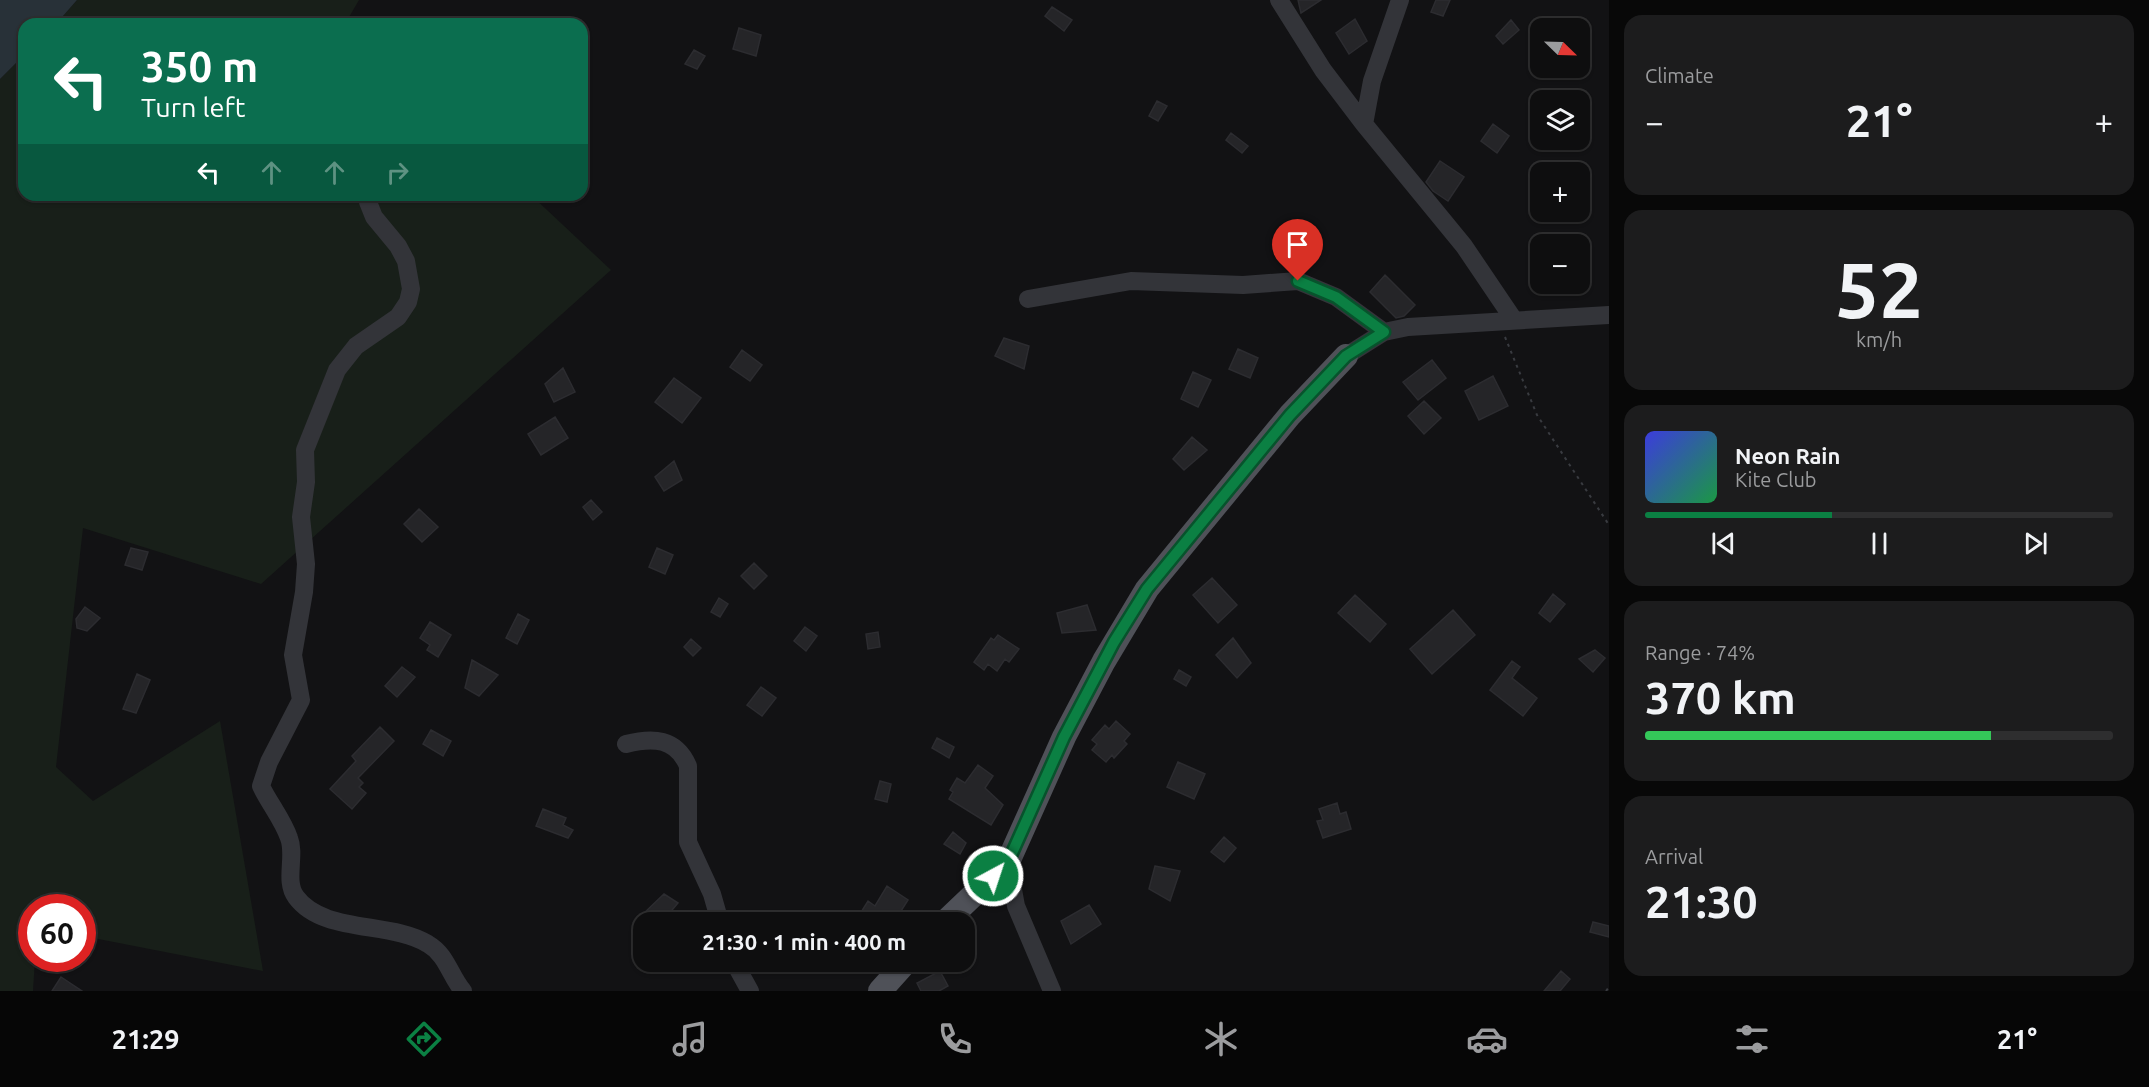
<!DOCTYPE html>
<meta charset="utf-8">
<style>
body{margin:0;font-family:Ubuntu,sans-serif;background:#1c1c1d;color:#f1f3f6;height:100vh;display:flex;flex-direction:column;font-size:22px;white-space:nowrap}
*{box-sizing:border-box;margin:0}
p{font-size:20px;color:#9b9c9e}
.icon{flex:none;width:33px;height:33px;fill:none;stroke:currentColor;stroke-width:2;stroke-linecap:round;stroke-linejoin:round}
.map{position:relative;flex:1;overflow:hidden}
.drawer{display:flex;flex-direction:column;gap:15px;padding:15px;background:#080808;width:540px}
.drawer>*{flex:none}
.guide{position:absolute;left:18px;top:18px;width:570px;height:183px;border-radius:18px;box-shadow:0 2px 4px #0004,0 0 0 2px #2e2e2f;background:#0b6e4f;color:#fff;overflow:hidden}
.needle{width:39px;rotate:113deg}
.buttons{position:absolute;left:1530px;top:18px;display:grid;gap:12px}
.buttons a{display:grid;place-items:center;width:60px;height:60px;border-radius:12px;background:#0e0e0f;box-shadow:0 2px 4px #0004,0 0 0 2px #2e2e2f;font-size:30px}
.speed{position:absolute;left:18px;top:894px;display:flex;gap:12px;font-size:30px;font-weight:700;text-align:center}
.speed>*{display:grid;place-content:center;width:78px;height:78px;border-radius:50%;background:#0e0e0f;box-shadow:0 2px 4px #0004,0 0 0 2px #2e2e2f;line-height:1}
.speed .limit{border:9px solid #d22;background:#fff;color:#111}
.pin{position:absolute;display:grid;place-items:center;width:51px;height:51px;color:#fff;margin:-62px -26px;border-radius:50% 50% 50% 0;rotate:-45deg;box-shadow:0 0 6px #0007}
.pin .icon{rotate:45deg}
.me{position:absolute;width:66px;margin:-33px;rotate:40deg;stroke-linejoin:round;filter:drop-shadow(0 0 4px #0008)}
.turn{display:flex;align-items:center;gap:21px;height:126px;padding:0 24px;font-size:27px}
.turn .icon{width:78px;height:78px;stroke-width:2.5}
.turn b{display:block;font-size:42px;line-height:51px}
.lanes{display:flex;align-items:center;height:57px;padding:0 24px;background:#0003;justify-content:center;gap:30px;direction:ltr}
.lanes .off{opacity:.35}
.big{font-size:45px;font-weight:700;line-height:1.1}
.drawer .card{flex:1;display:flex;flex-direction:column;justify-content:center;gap:9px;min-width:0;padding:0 21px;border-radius:18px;background:#1c1c1d}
.drawer .dial{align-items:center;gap:0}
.dial b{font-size:78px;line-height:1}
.song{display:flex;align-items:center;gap:18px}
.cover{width:72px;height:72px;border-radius:9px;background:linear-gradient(135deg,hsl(240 70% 55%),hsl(140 70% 35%))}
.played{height:6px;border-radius:3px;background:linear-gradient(90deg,#0b8043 40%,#2e2e2f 40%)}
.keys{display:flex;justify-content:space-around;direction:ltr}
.heat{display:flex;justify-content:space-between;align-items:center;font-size:33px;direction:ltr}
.charge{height:9px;border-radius:4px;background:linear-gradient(90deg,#34c759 74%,#2e2e2f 0)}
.trip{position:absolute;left:633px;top:912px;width:342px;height:60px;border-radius:18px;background:#0e0e0f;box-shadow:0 2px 4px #0004,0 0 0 2px #2e2e2f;font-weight:700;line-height:60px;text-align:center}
.dock{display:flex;height:96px;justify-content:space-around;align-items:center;background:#060606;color:#9b9c9e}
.dock .icon{width:42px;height:42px}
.dock .current{color:#0b8043}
.dock b{font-size:27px;color:#f1f3f6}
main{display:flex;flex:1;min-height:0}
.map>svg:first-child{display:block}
.green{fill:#181f19}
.water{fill:#283138}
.building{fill:#252528;stroke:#2c2c30;stroke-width:1.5}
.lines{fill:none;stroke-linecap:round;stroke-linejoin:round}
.path{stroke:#393b40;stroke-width:2;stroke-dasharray:3 4.5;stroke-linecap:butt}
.minor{stroke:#333439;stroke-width:18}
.major{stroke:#4f5158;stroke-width:24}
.route-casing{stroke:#07532c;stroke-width:15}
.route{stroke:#0b8043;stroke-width:10}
</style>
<main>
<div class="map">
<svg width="1609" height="991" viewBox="0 0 1609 991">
<rect width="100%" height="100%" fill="#121214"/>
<path class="green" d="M77,0h282l-14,24h-289z
M24,55v140h507l80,75 -350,314 -178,-56 -27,239 37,34 127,-80 43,250 -180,-35 -1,-28h-50v50l3,1 -2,32h-33v-912z"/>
<path class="water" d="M0,0h77l-21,24h-32v31l-24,24z"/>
<path class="building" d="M1298,0h23l-20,13z
M1436,0h14l-7,16 -12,-4z
M1052,7l20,13 -8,11 -19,-15z
M1355,19l12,22 -18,13 -13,-21z
M1511,20l8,10 -16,14 -7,-8z
M739,28l22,7 -5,21 -23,-7z
M694,50l11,6 -8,13 -12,-5z
M1157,101l10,5 -9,15 -9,-5z
M1493,124l16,12 -12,17 -16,-12z
M1231,133l17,13 -6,7 -16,-13z
M1440,161l24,16 -16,24 -15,-10 -7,-9z
M1385,275l30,30 -11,11 -8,2 -26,-26z
M1004,338l25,8 -5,23 -29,-13z
M1238,349l20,9 -8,20 -21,-9z
M742,350l20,15 -12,16 -20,-14z
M1432,360l14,18 -28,22 -15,-18z
M563,368l12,24 -21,10 -9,-18z
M1193,372l18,8 -13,27 -17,-8z
M1493,376l15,30 -29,14 -14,-29z
M674,378l27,20 -19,25 -27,-21z
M1424,401l17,17 -17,16 -16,-18z
M555,417l13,21 -27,17 -13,-21z
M1192,437l15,13 -23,20 -11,-11z
M674,461l8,19 -18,11 -9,-14z
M591,500l11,12 -9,8 -10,-13z
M419,509l19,18 -16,15 -18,-18z
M131,548l17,4 -6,18 -17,-5z
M657,548l16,7 -8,19 -16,-7z
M754,563l13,13 -13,13 -13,-13z
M1212,578l25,27 -19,18 -25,-28z
M1553,594l12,10 -15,18 -11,-9z
M1355,595l31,29 -16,18 -32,-29z
M719,598l9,6 -8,13 -9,-5z
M1087,605l9,25 -34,3 -5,-20z
M85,607l15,11 -13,13 -10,-3 -1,-9z
M1453,610l22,25 -43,39 -22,-25z
M518,614l11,6 -12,24 -11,-6z
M430,622l21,13 -13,22 -11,-7 3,-5 -10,-7z
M805,627l12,9 -11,15 -12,-10z
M878,632l2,15 -12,2 -2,-15z
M998,635l21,14 -10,13 -4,-3 -8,12 -9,-7 -4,6 -10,-8 17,-24 3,2z
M1233,638l18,25 -14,15 -21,-23z
M691,639l10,9 -8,8 -9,-9z
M1595,650l10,8 -12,14 -14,-13z
M472,660l26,15 -19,21 -14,-8z
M1512,661l8,6 -8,11 25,20 -14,18 -33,-26z
M402,667l13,10 -18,20 -12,-11z
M1179,670l12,7 -5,9 -12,-7z
M137,674l13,6 -14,33 -13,-4z
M761,687l15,11 -14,18 -15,-11z
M1116,721l14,13 -6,7 3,3 -13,14 -2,-3 -6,7 -14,-12 5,-6 -5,-4 13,-15 4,4z
M380,727l14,14 -36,37 5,5 -4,4 7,6 -14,16 -22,-20 26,-28 -4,-5z
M431,730l20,11 -8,15 -20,-12z
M937,738l17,9 -5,11 -17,-10z
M1178,762l27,12 -11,25 -27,-12z
M978,765l15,11 -8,12 18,17 -12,20 -42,-26 4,-7 -3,-2 7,-12 8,5z
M880,781l11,3 -4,18 -12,-3z
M1337,803l3,11 6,-2 5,17 -28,9 -6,-17 6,-1 -4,-11z
M543,809l23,9 -3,7 10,5 -5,8 -32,-12z
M953,832l13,11 -6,11 -16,-10z
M1224,837l12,11 -12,14 -13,-10z
M1155,866l25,5 -10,30 -21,-12z
M887,886l21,14 -14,22h-28l-8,-5 10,-16 7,5z
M664,894l14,9 -16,19h-14l-5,-8z
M1089,905l12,19 -30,20 -10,-23z
M1593,922l16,4v11l-19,-5z
M940,971l8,15 -9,5h-18l-4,-8z
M1561,971l9,8 -10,12h-16z
M61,977l21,14h-30z"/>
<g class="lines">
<path class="path" d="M1505,337l32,78 72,110
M1606,991l3,-4"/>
<path class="minor" d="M1279,0l44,70 41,54
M1400,0l-28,81 -8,43 100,122 50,74
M369,195l-1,7 6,15 24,29 8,15 5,28 -3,13 -10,15 -42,29 -19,24 -32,80 1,32 -5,35 5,47 -2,28 -11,63 8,45 -32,62 -8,24c8,17 22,34 28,52 7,18 -5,43 7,59 27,37 95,24 132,47 19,11 22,32 35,47
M1028,299l103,-18 112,4 55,-4 38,16 48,35
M1346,356l38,-24 24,-5 201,-12
M626,744c27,-7 50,-6 62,22v76l24,52 8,28
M1008,862l8,44 36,85
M734,962l16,29"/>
<path class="major" d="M945,922l63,-60 56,-125 40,-76 43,-72 143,-174 56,-59
M880,991l26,-29"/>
</g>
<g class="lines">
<g class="route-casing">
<path id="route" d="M993,876l15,-14 56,-125 50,-95 33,-53 143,-174 56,-59 38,-24 -48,-35 -38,-16"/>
</g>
<use href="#route" class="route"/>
</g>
</svg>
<div class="buttons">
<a><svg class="needle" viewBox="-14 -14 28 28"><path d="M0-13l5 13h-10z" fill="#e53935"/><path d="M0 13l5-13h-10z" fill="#9b9c9e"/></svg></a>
<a><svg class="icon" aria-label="layers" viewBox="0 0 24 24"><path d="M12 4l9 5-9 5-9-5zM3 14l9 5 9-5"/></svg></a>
<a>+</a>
<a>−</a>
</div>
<div class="speed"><div class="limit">60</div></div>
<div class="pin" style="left:1298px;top:281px;background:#d93025"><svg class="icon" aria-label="arrive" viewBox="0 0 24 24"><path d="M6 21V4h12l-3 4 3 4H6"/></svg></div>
<svg class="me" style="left:993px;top:876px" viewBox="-20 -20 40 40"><circle r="17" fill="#0b8043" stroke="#fff" stroke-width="3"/><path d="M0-11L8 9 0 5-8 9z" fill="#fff"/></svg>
<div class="trip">21:30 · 1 min · 400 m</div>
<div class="guide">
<div class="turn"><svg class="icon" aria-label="left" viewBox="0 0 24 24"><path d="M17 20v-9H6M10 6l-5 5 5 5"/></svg><div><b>350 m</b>Turn left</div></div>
<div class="lanes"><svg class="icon" aria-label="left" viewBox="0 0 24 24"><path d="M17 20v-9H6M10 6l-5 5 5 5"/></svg><svg class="icon off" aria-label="ahead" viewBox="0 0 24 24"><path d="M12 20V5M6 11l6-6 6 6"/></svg><svg class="icon off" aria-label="ahead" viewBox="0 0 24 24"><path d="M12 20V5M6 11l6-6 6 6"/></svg><svg class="icon off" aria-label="right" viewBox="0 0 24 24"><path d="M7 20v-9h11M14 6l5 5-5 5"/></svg></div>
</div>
</div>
<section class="drawer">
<div class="card"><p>Climate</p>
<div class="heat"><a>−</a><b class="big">21°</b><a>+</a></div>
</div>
<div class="card dial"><b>52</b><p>km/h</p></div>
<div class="card">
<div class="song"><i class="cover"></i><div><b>Neon Rain</b><p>Kite Club</p></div></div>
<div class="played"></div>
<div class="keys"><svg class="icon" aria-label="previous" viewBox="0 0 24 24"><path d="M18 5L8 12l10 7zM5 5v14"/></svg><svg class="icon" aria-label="pause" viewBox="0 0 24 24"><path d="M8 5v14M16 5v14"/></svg><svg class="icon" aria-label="next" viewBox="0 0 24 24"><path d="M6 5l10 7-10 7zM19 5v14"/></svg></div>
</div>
<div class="card"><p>Range · 74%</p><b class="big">370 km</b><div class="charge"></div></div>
<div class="card"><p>Arrival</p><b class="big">21:30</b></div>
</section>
</main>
<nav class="dock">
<b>21:29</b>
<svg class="icon current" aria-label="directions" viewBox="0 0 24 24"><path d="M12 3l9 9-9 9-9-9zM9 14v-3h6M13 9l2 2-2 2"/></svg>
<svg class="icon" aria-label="music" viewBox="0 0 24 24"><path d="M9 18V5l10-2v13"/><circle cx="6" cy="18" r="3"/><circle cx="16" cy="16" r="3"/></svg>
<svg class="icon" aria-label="phone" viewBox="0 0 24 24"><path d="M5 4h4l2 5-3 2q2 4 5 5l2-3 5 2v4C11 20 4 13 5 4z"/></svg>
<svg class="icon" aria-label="climate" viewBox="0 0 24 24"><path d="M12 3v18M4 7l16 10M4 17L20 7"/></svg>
<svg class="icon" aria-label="car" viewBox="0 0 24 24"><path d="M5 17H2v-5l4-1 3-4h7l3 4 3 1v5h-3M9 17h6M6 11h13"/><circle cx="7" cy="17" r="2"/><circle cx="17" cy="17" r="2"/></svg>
<svg class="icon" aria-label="filters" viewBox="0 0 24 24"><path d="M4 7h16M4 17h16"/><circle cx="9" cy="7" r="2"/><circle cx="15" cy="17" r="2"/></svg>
<b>21°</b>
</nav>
